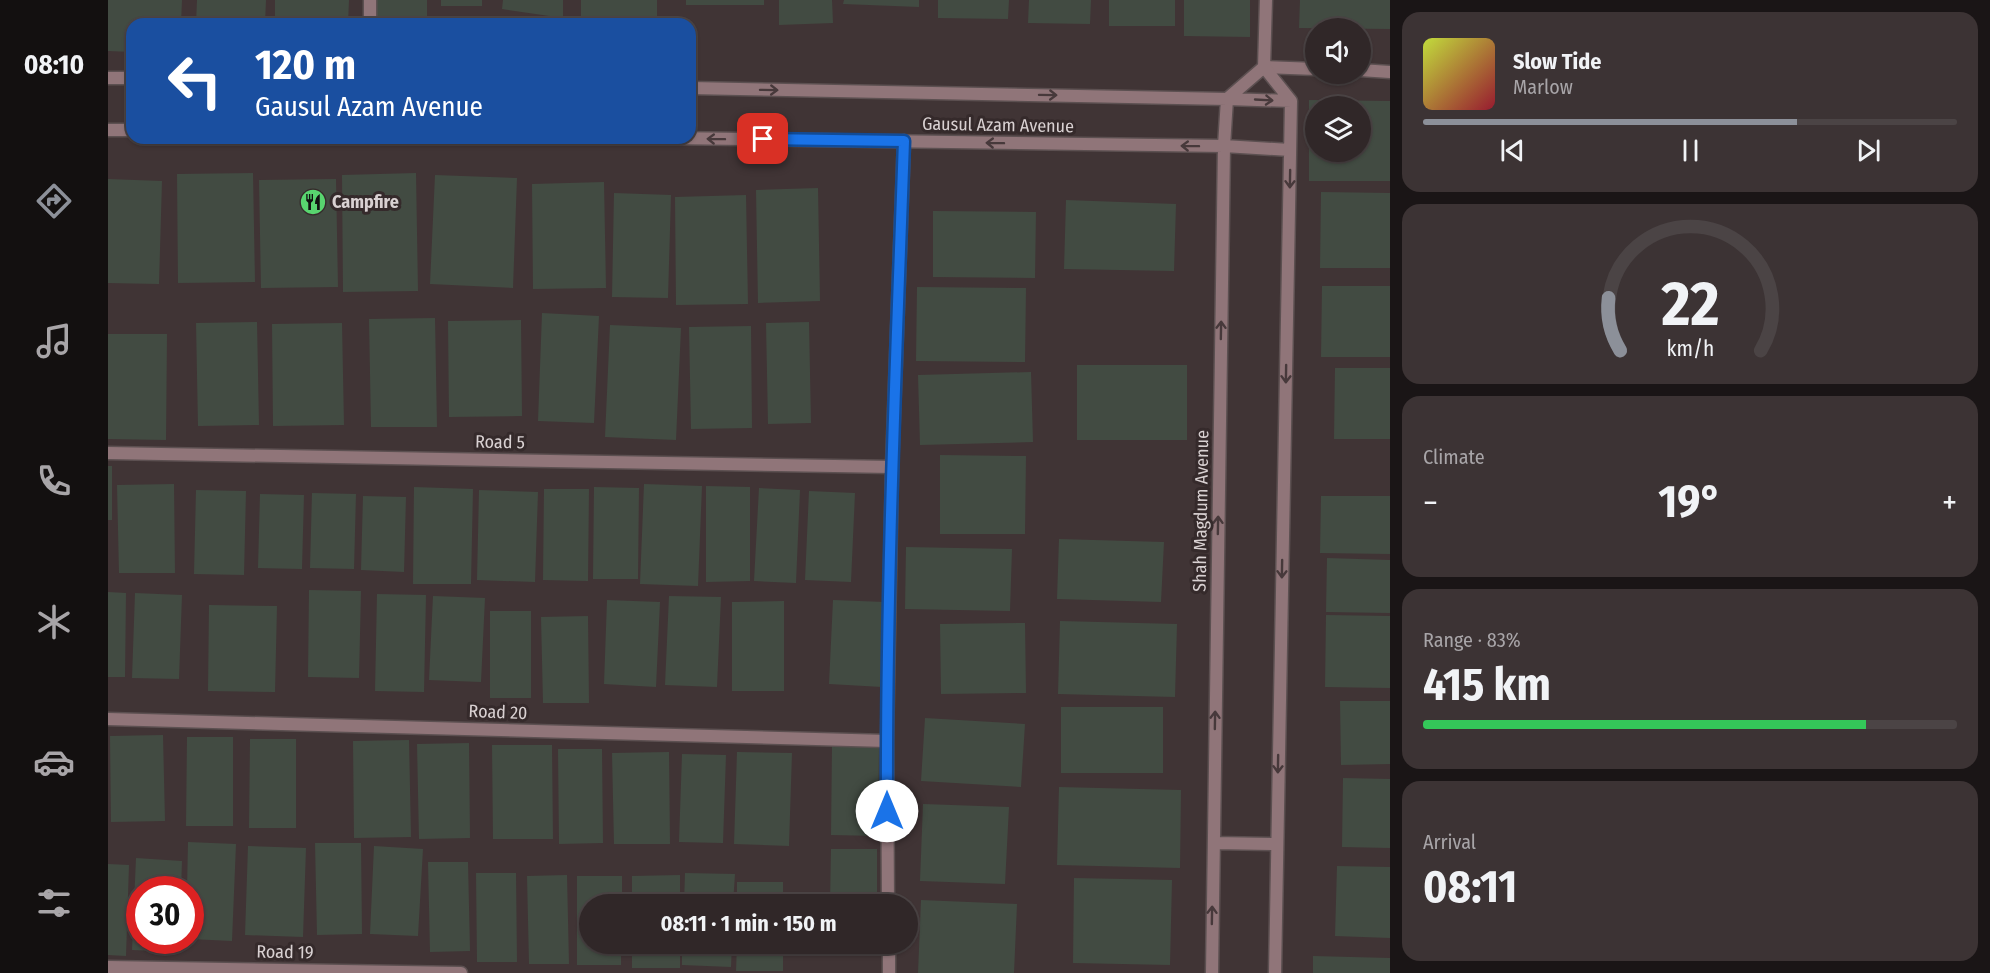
<!DOCTYPE html>
<meta charset="utf-8">
<style>
body{margin:0;font-family:"Fira Sans Condensed",sans-serif;background:#3c3334;color:#f1f3f6;height:100vh;display:flex;flex-direction:column;font-size:22px;white-space:nowrap}
*{box-sizing:border-box;margin:0}
p{font-size:20px;color:#a8a5a8}
.icon{flex:none;width:33px;height:33px;fill:none;stroke:currentColor;stroke-width:2;stroke-linecap:round;stroke-linejoin:round}
.map{position:relative;flex:1;overflow:hidden}
.side{display:flex;flex-direction:column;gap:12px;padding:12px;background:#1a1516;width:600px}
.side>*{flex:none}
.guide{position:absolute;left:18px;top:18px;width:570px;height:126px;border-radius:18px;box-shadow:0 2px 4px #0004,0 0 0 2px #4b4445;background:#1a4fa0;color:#fff;overflow:hidden}
.fabs{position:absolute;left:1197px;top:18px;display:grid;gap:12px}
.fabs a{display:grid;place-items:center;width:66px;height:66px;border-radius:50%;background:#302728;box-shadow:0 2px 4px #0004,0 0 0 2px #4b4445;font-size:30px}
.speed{position:absolute;left:18px;top:876px;display:flex;gap:12px;font-size:30px;font-weight:700;text-align:center}
.speed>*{display:grid;place-content:center;width:78px;height:78px;border-radius:50%;background:#302728;box-shadow:0 2px 4px #0004,0 0 0 2px #4b4445;line-height:1}
.speed .limit{border:9px solid #d22;background:#fff;color:#111}
.pin{position:absolute;display:grid;place-items:center;width:51px;height:51px;color:#fff;margin:-26px;border-radius:12px;box-shadow:0 3px 9px #0006}
.me{position:absolute;width:66px;margin:-33px;rotate:0deg;stroke-linejoin:round;filter:drop-shadow(0 0 4px #0008)}
.turn{display:flex;align-items:center;gap:21px;height:126px;padding:0 30px;font-size:27px}
.turn .icon{width:78px;height:78px;stroke-width:2.5}
.turn b{display:block;font-size:42px;line-height:51px}
.big{font-size:45px;font-weight:700;line-height:1.1}
.side .tile{flex:1;display:flex;flex-direction:column;justify-content:center;gap:9px;min-width:0;padding:0 21px;border-radius:18px;background:#3c3334}
.side .dial{align-items:center;gap:0}
.dial svg{height:156px;overflow:visible;fill:none;stroke:#4b4445;stroke-width:7;stroke-linecap:round;text-anchor:middle}
.dial text{fill:#f1f3f6;stroke:none}
.song{display:flex;align-items:center;gap:18px}
.cover{width:72px;height:72px;border-radius:9px;background:linear-gradient(135deg,hsl(70 70% 55%),hsl(350 70% 35%))}
.played{height:6px;border-radius:3px;background:linear-gradient(90deg,#8c9099 70%,#4b4445 70%)}
.keys{display:flex;justify-content:space-around;direction:ltr}
.heat{display:flex;justify-content:space-between;align-items:center;font-size:33px;direction:ltr}
.charge{height:9px;border-radius:4px;background:linear-gradient(90deg,#34c759 83%,#4b4445 0)}
.trip{position:absolute;left:471px;top:894px;width:339px;height:60px;border-radius:30px;background:#302728;box-shadow:0 2px 4px #0004,0 0 0 2px #4b4445;font-weight:700;line-height:60px;text-align:center}
main{display:flex;flex:1;min-height:0}
.dock{display:flex;flex-direction:column;width:108px;justify-content:space-around;align-items:center;background:#131010;color:#a8a5a8}
.dock .icon{width:42px;height:42px}
.dock .selected{color:#8c9099}
.dock b{font-size:27px;color:#f1f3f6}
.map>svg:first-child{display:block}
.building{fill:#424b42;fill-rule:evenodd}
.lines{fill:none;stroke-linecap:round;stroke-linejoin:round}
.minor-casing{stroke:#5c5051;stroke-width:15}
.tertiary-casing{stroke:#5c5051;stroke-width:15}
.minor{stroke:#907579;stroke-width:12}
.tertiary{stroke:#907579;stroke-width:12}
.oneway{stroke:#47393b}
.route-casing{stroke:#114b97;stroke-width:15}
.route{stroke:#1a73e8;stroke-width:10}
.labels{text-anchor:middle;dominant-baseline:central;stroke-width:6;stroke-linejoin:round;paint-order:stroke}
.street-label{font-size:18px;fill:#d9d1d2;stroke:#352a2b}
.poi-label{font-size:18px;font-weight:bold;fill:#d9d1d2;stroke:#352a2b;text-anchor:start}
</style>
<main>
<nav class="dock">
<b>08:10</b>
<svg class="icon selected" aria-label="directions" viewBox="0 0 24 24"><path d="M12 3l9 9-9 9-9-9zM9 14v-3h6M13 9l2 2-2 2"/></svg>
<svg class="icon" aria-label="music" viewBox="0 0 24 24"><path d="M9 18V5l10-2v13"/><circle cx="6" cy="18" r="3"/><circle cx="16" cy="16" r="3"/></svg>
<svg class="icon" aria-label="phone" viewBox="0 0 24 24"><path d="M5 4h4l2 5-3 2q2 4 5 5l2-3 5 2v4C11 20 4 13 5 4z"/></svg>
<svg class="icon" aria-label="climate" viewBox="0 0 24 24"><path d="M12 3v18M4 7l16 10M4 17L20 7"/></svg>
<svg class="icon" aria-label="car" viewBox="0 0 24 24"><path d="M5 17H2v-5l4-1 3-4h7l3 4 3 1v5h-3M9 17h6M6 11h13"/><circle cx="7" cy="17" r="2"/><circle cx="17" cy="17" r="2"/></svg>
<svg class="icon" aria-label="filters" viewBox="0 0 24 24"><path d="M4 7h16M4 17h16"/><circle cx="9" cy="7" r="2"/><circle cx="15" cy="17" r="2"/></svg>
</nav>
<div class="map">
<svg width="1282" height="973" viewBox="0 0 1282 973">
<rect width="100%" height="100%" fill="#403435"/>
<path class="building" d="M0,0h74l-1,24h-49v28l-24,-1z
M89,0h69l-1,24h-69z
M167,0h74l-1,24h-73z
M269,0h50v24h-50z
M333,0h41v6h-41z
M395,0h60v18l-61,-9z
M473,0h76v18l-76,-2z
M578,0h78v5h-78z
M671,0h53l1,23 -54,2z
M736,0h75v7l-76,-3z
M830,0h71l-1,19 -70,-1z
M921,0h62l-1,24 -62,-1z
M1001,0h66v26h-66z
M1076,0h66v37l-66,-1z
M1192,0h90v29l-91,-1z
M1201,100l81,1v80h-81zM1208,106h44v46h-44z
M145,173l2,109 -77,1 -1,-109z
M308,173l2,118 -75,1 -1,-117z
M327,175l82,3 -4,110 -83,-4z
M0,179l54,2 -3,103 -51,-1z
M228,179l2,108 -77,1 -2,-108z
M496,182l2,106 -73,1 -1,-105z
M710,188l2,113 -62,2 -2,-113z
M1213,192l69,1v75h-70z
M506,193l57,2 -3,103 -56,-1z
M638,195l2,109 -72,1 -1,-108z
M958,200l110,4 -2,67 -110,-2z
M825,211l103,1 -1,66 -102,-1z
M1214,286h68v71h-69z
M809,287l109,1 -1,74 -109,-1z
M434,313l57,3 -5,107 -56,-2z
M327,318l2,109h-66l-2,-108z
M413,320l1,96 -73,1 -1,-96z
M149,322l2,103 -61,1 -2,-103z
M701,322l2,101 -43,1 -2,-101z
M234,323l2,102 -71,1 -1,-102z
M502,325l71,3 -5,112 -71,-3z
M643,326l1,102 -61,1 -2,-102z
M0,334h59l-1,106 -58,-1z
M969,365h110v75h-110z
M1227,368h55v71h-56z
M923,372l2,70 -113,3 -2,-70z
M832,455l86,1 -1,78h-85z
M0,466h4v54h-4z
M66,484l1,89h-56l-2,-88z
M536,484l58,2 -4,100 -58,-2z
M598,486l44,1v94l-44,1z
M306,487l59,2 -2,95h-58z
M486,487l45,1 -1,91h-45z
M651,488l41,2 -4,93 -42,-2z
M436,489h45l-1,92 -45,-1z
M88,490l50,1 -2,84 -50,-1z
M371,490l59,2 -3,90 -58,-2z
M701,491l46,2 -4,89 -46,-2z
M204,493l44,1 -2,75 -44,-1z
M152,494l44,1 -2,74 -44,-1z
M255,496l43,1 -2,75 -43,-2z
M1213,496h69v58l-70,-1z
M951,539l105,3 -3,60 -104,-3z
M798,547l106,2 -2,62 -105,-2z
M1219,558l63,2v53l-64,-1z
M201,590l52,1 -2,87 -51,-1z
M0,592l18,1 -1,84h-17z
M27,593l47,2 -3,84 -47,-1z
M269,594l49,1 -2,97 -49,-1z
M325,596l52,2 -4,84 -52,-2z
M561,596l52,1 -4,90 -52,-2z
M499,600l53,2 -4,85 -52,-3z
M725,600l52,2 -3,85 -53,-3z
M676,601v90h-52v-89z
M101,605l68,1 -2,86 -67,-1z
M382,611h41v87h-41z
M1218,615l64,1v72l-65,-1z
M480,616l1,87h-46l-2,-86z
M952,621l117,3 -2,73 -117,-3z
M917,623l1,70 -85,1 -1,-70z
M1232,701h50v63l-49,1z
M953,707h102v66h-102z
M817,718l100,6 -4,63 -100,-6z
M55,735l2,86 -54,1 -1,-86z
M79,737h46v89h-47z
M142,739h46v89h-47z
M301,740l2,97 -57,1 -1,-97z
M361,743l1,95 -51,1 -2,-95z
M384,745h60l1,94h-60z
M724,746l47,1 -1,89 -47,-1z
M450,749h44l1,94 -44,1z
M561,752l1,92h-56l-2,-91z
M629,752l55,1 -3,93 -55,-2z
M574,754l44,1 -3,88 -44,-1z
M1235,778l47,1v69l-48,-1z
M951,787l122,3 -1,78 -123,-3z
M815,804l86,3 -4,77 -85,-3z
M80,842l48,2 -4,97 -42,-2v-49h-3z
M207,843h46l1,91 -45,1z
M140,846l58,2 -3,89 -58,-2z
M266,846l49,3 -5,87 -48,-2z
M723,849h46v55h-47z
M28,858l46,3 -1,29h-41v50h39l-1,12 -46,-2z
M320,862h40l2,89 -40,1z
M0,864l21,1 -3,91 -18,-1z
M1229,866l53,1v71l-55,-2z
M368,873h40l1,89h-40z
M577,873l50,1 -2,30h-49z
M459,875l2,89h-40l-2,-88z
M572,875v29h-48v-28z
M469,876h45v28h-32v40h31v21h-44z
M966,878l98,2 -2,85 -97,-2z
M629,882h46v22h-46z
M813,900l96,4 -3,69h-96z
M524,944h48v24h-48z
M574,944h50l-1,23 -49,-2z
M629,944h46v27h-47z
M1205,956l77,2v15h-77z"/>
<g class="lines">
<g class="minor-casing">
<path id="minor" d="M262,0v24
M1156,67l52,2
M1252,70l30,2
M0,453l784,14
M0,719l779,22
M780,904l-1,-163 5,-274 12,-326
M781,944v29
M0,967l353,6"/>
</g>
<g class="tertiary-casing">
<path id="tertiary" d="M1158,0l-2,67 27,34 -16,872
M0,78h24
M582,88l537,11 64,2
M0,130h24
M561,138l555,8 66,4
M1106,843l63,1
M1104,973l12,-827 3,-47 37,-32"/>
</g>
<use href="#minor" class="minor"/>
<use href="#tertiary" class="tertiary"/>
</g>
<defs><path id="oneway-shaft" d="M-6 0H5M1.5-3L5.5 0L1.5 3" fill="none" stroke-width="1.6" stroke-linecap="round" stroke-linejoin="round" transform="scale(1.5)"/></defs>
<g class="oneway">
<use href="#oneway-shaft" transform="translate(661 90) rotate(1)"/>
<use href="#oneway-shaft" transform="translate(940 95) rotate(1)"/>
<use href="#oneway-shaft" transform="translate(1156 100) rotate(3)"/>
<use href="#oneway-shaft" transform="translate(608 139) rotate(-179)"/>
<use href="#oneway-shaft" transform="translate(887 143) rotate(-179)"/>
<use href="#oneway-shaft" transform="translate(1082 146) rotate(-179)"/>
<use href="#oneway-shaft" transform="translate(1182 179) rotate(91)"/>
<use href="#oneway-shaft" transform="translate(1113 330) rotate(-89)"/>
<use href="#oneway-shaft" transform="translate(1178 374) rotate(91)"/>
<use href="#oneway-shaft" transform="translate(1110 525) rotate(-89)"/>
<use href="#oneway-shaft" transform="translate(1174 569) rotate(91)"/>
<use href="#oneway-shaft" transform="translate(1107 720) rotate(-89)"/>
<use href="#oneway-shaft" transform="translate(1170 764) rotate(91)"/>
<use href="#oneway-shaft" transform="translate(1104 915) rotate(-89)"/>
</g>
<g class="lines">
<g class="route-casing">
<path id="route" d="M655,139l141,2c-8,223 -18,447 -17,670"/>
</g>
<use href="#route" class="route"/>
</g>
<defs>
<g id="restaurant-disc" transform="scale(1.35)"><circle r="9.5" fill="#58d56f" stroke="#352a2b"/><path d="M-5-6h1v4h1v-4h1v4h1v-4h1v5L-1.5 .5V6h-2V.5L-5-1ZM5-6V6H3V1.5H1.5Q1.5-4 5-6Z" fill="#111"/></g>
</defs>
<g fill-rule="evenodd">
<use href="#restaurant-disc" x="205" y="202"/>
</g>
<g class="labels">
<g class="street-label">
<text transform="translate(890 125) rotate(1)">Gausul Azam Avenue</text>
<text transform="translate(392 442) rotate(1)">Road 5</text>
<text transform="translate(1093 511) rotate(-89)">Shah Magdum Avenue</text>
<text transform="translate(390 712) rotate(2)">Road 20</text>
<text transform="translate(177 952) rotate(1)">Road 19</text>
</g>
<g class="poi-label">
<text x="224" y="202">Campfire</text>
</g>
</g>
</svg>
<div class="fabs">
<a><svg class="icon" aria-label="sound" viewBox="0 0 24 24"><path d="M4 9h4l5-4v14l-5-4H4zM17 9q2 3 0 6"/></svg></a>
<a><svg class="icon" aria-label="layers" viewBox="0 0 24 24"><path d="M12 4l9 5-9 5-9-5zM3 14l9 5 9-5"/></svg></a>
</div>
<div class="speed"><div class="limit">30</div></div>
<div class="pin" style="left:655px;top:139px;background:#d93025"><svg class="icon" aria-label="arrive" viewBox="0 0 24 24"><path d="M6 21V4h12l-3 4 3 4H6"/></svg></div>
<svg class="me" style="left:779px;top:811px" viewBox="-20 -20 40 40"><circle r="19" fill="#fff"/><path d="M0-13L10 11 0 6-10 11z" fill="#1a73e8"/></svg>
<div class="trip">08:11 · 1 min · 150 m</div>
<div class="guide">
<div class="turn"><svg class="icon" aria-label="left" viewBox="0 0 24 24"><path d="M17 20v-9H6M10 6l-5 5 5 5"/></svg><div><b>120 m</b>Gausul Azam Avenue</div></div>
</div>
</div>
<section class="side">
<div class="tile">
<div class="song"><i class="cover"></i><div><b>Slow Tide</b><p>Marlow</p></div></div>
<div class="played"></div>
<div class="keys"><svg class="icon" aria-label="previous" viewBox="0 0 24 24"><path d="M18 5L8 12l10 7zM5 5v14"/></svg><svg class="icon" aria-label="pause" viewBox="0 0 24 24"><path d="M8 5v14M16 5v14"/></svg><svg class="icon" aria-label="next" viewBox="0 0 24 24"><path d="M6 5l10 7-10 7zM19 5v14"/></svg></div>
</div>
<div class="tile dial"><svg viewBox="0 0 100 80">
<path d="M14 69A42 42 0 1 1 86 69"/>
<path d="M14 69A42 42 0 0 1 8 42" stroke="#8c9099"/>
<text x="50" y="56" font-size="32" font-weight="700">22</text>
<text x="50" y="72" font-size="11">km/h</text>
</svg></div>
<div class="tile"><p>Climate</p>
<div class="heat"><a>−</a><b class="big">19°</b><a>+</a></div>
</div>
<div class="tile"><p>Range · 83%</p><b class="big">415 km</b><div class="charge"></div></div>
<div class="tile"><p>Arrival</p><b class="big">08:11</b></div>
</section>
</main>
